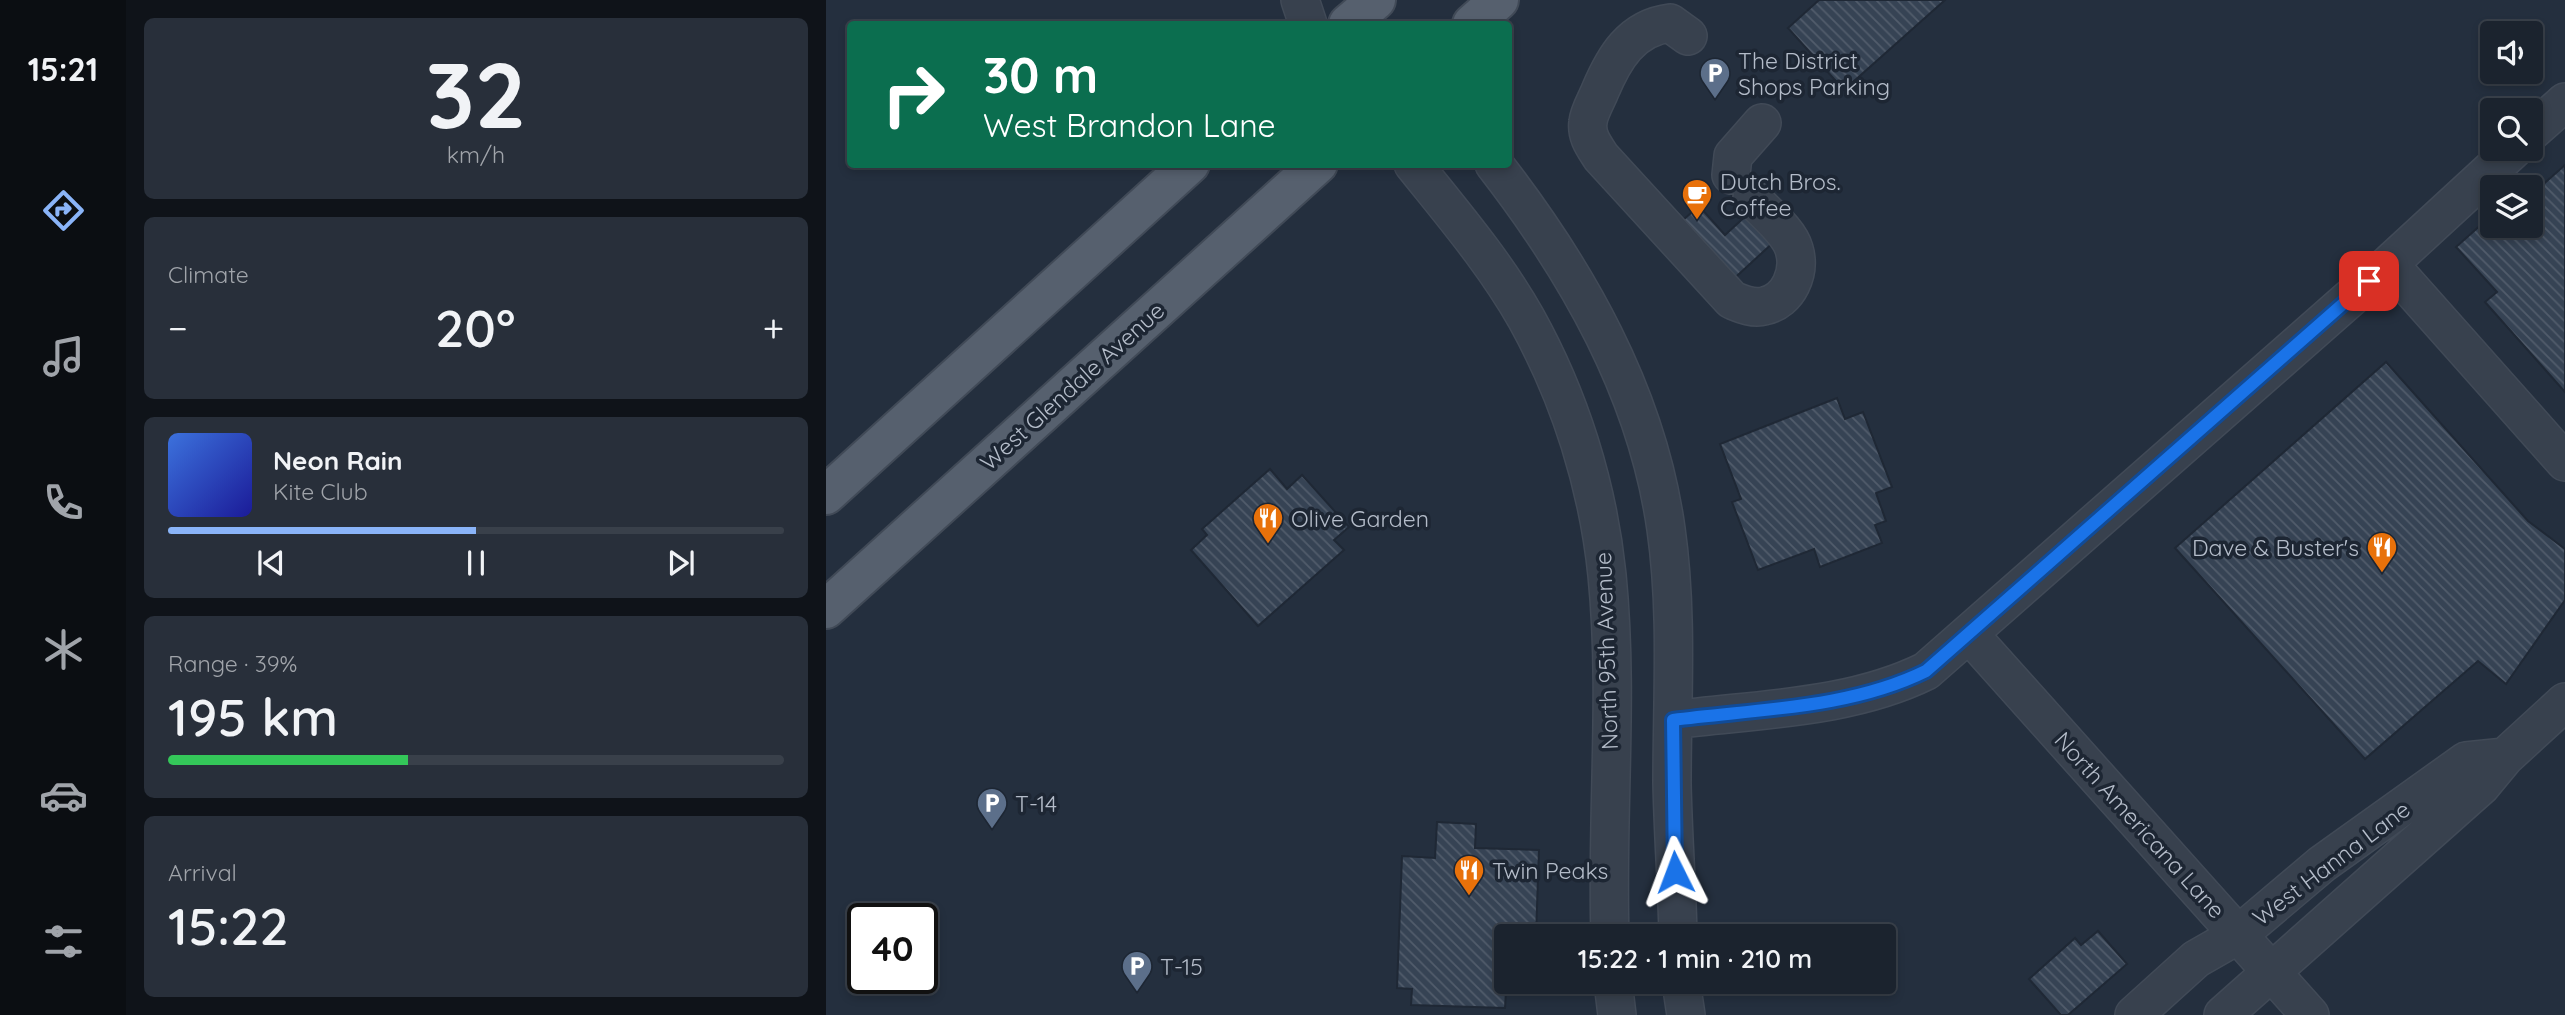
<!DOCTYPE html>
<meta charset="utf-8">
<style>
body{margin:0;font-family:Quicksand,sans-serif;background:#282f3a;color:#f1f3f6;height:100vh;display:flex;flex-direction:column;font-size:26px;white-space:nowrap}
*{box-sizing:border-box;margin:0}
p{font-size:23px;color:#a0a4aa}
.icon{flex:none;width:38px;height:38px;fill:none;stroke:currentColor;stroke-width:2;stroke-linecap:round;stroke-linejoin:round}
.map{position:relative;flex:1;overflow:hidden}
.details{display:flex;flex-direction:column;gap:18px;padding:18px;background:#0f1319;width:700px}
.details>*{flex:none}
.banner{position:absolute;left:21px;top:21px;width:665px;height:147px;border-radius:7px;box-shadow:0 4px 10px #0003,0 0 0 2px #39404a;background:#0b6e4f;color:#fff;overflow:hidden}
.controls{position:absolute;left:1654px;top:21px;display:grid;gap:14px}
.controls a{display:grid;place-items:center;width:63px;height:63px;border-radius:7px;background:#1b232e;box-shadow:0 4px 10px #0003,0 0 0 2px #39404a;font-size:35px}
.speed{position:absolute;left:21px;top:903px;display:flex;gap:14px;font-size:35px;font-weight:700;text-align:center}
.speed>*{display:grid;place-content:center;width:91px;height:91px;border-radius:50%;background:#1b232e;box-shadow:0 4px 10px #0003,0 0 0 2px #39404a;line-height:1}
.speed .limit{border:4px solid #111;border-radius:10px;background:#fff;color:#111}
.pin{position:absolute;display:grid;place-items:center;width:60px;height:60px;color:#fff;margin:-30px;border-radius:14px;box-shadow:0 4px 10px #0006}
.me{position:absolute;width:77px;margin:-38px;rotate:357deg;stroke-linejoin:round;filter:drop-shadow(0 0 5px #0008)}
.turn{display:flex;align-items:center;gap:24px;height:147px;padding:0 21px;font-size:32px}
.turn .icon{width:91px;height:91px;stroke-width:2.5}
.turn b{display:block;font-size:49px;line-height:60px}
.big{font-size:52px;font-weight:600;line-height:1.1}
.details .widget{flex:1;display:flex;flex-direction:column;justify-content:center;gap:10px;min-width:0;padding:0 24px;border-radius:10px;background:#282f3a}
.details .dial{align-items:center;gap:0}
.dial b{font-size:91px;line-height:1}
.song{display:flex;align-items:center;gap:21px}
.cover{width:84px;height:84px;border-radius:10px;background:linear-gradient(135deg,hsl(220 70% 55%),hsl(240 70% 35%))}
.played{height:7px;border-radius:4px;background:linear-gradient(90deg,#8ab4f8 50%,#39404a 50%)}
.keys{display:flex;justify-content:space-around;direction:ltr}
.heat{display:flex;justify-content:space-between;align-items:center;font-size:38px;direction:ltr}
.charge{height:10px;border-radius:5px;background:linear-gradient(90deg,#34c759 39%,#39404a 0)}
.trip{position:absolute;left:668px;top:924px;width:402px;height:70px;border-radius:7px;background:#1b232e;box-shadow:0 4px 10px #0003,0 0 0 2px #39404a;font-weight:600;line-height:70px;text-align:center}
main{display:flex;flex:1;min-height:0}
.tab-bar{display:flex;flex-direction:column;width:126px;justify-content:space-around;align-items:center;background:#0b0e12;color:#a0a4aa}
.tab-bar .icon{width:49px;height:49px}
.tab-bar .on{color:#8ab4f8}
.tab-bar b{font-size:32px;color:#f1f3f6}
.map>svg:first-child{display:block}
.building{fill:url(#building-back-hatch);stroke:#1f2835;stroke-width:2}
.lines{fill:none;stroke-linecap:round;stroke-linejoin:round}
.minor-casing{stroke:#414a57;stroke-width:40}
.major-casing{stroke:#414a57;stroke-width:42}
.minor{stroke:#38414e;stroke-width:37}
.major{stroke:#56606e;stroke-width:38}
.route-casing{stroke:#114b97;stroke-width:18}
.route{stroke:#1a73e8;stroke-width:12}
.labels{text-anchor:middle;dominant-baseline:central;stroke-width:7;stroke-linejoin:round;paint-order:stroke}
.poi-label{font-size:23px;fill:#b4bcc9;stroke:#1d2633;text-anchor:start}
.street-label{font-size:23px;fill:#b4bcc9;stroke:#1d2633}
</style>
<main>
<nav class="tab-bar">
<b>15:21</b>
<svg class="icon on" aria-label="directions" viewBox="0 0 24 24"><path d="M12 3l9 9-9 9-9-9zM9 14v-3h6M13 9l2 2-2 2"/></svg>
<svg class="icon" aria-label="music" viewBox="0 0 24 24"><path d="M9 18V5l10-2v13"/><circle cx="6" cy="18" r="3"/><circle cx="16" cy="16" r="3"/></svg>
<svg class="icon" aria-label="phone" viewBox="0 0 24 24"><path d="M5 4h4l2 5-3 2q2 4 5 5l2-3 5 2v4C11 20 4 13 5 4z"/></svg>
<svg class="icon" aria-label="climate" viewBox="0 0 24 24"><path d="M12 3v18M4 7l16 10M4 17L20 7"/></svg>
<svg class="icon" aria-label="car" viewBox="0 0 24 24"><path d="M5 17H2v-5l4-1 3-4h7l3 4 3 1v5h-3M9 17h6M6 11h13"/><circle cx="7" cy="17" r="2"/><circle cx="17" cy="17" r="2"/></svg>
<svg class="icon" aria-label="filters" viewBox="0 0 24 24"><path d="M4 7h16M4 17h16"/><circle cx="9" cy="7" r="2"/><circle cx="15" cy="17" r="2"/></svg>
</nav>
<section class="details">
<div class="widget dial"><b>32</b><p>km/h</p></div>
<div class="widget"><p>Climate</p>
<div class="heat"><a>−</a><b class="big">20°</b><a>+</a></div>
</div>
<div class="widget">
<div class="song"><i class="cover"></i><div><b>Neon Rain</b><p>Kite Club</p></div></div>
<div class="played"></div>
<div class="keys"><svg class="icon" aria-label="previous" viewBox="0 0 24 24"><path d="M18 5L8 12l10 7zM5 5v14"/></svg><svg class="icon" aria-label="pause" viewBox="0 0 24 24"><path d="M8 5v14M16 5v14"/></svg><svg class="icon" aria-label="next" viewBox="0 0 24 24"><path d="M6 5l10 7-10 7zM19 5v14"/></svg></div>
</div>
<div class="widget"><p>Range · 39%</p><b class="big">195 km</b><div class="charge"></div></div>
<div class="widget"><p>Arrival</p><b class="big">15:22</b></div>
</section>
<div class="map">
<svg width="1739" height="1015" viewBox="0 0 1739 1015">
<defs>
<pattern id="building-back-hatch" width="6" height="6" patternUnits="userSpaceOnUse" patternTransform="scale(1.75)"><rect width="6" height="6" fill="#364354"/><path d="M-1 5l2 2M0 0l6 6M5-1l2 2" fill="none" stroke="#515c6b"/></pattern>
</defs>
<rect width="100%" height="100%" fill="#242f3e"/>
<path class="building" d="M993,0h126l-101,90 -56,-62z
M1739,165v227l-80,-90 12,-10 -41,-45 36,-32v11h38v-30z
M915,166l21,23 14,51 -49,45 -52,-58 24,-21 26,29 23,-21 -27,-31z
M1560,362l142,159 37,28v51l-59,84 -28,-23 -113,98 -190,-211z
M1011,398l8,21 18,-7 29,75 -16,6 10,28 -11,4 7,18 -62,24 -6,-18 -56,21 -26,-68 9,-3 -21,-55z
M444,469l17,20 15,-14 47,52 -15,13 10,10 -86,76 -67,-76 16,-15 -5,-6z
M611,822l39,2 -1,24 64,2 -3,86h-29v46h15l-1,10h-15l-1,16 -94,-3 1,-16 -15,-1 5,-132 33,2z
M1272,931l29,33 -59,51h-7l-32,-36 46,-41 6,7z"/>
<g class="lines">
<g class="minor-casing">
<path id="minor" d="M474,0l8,24
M862,36l-18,-13c-39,5 -56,35 -70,68 -4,10 -11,21 -12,31 -2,14 6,24 13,35l131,143c10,4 21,9 32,6 25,-5 37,-34 30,-57 -5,-18 -30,-37 -42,-51
M1704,133l35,-31
M587,164c40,50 82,99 113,154 44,79 72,168 81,257 12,120 -1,241 3,361
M668,164c83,107 153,229 172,365 12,84 6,169 6,254 1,51 5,102 6,153
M905,175l2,-19 29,-33
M1563,264l176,198
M1144,635l340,380
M847,720c83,-11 176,-11 253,-49l463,-407 125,-115
M787,982l4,33
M855,982l5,33
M1308,1015l62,-56 42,-24 84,-71 144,-103 39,-4
M1397,1015l258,-229 24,-29 60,-55"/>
</g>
<g class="major-casing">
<path id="major" d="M522,24l28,-24
M646,24l27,-24
M0,495l364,-331
M0,609l492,-445"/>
</g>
<use href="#minor" class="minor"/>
<use href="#major" class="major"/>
</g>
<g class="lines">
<g class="route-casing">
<path id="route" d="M849,872l-2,-152c83,-11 176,-11 253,-49l443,-390"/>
</g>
<use href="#route" class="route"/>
</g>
<defs>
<g id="parking-pin" transform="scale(1.575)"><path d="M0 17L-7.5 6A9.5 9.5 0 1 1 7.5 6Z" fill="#5c6f8a" stroke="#1d2633"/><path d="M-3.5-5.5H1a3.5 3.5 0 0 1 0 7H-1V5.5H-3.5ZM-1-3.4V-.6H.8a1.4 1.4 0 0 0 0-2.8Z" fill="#fff"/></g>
<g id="cafe-pin" transform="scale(1.575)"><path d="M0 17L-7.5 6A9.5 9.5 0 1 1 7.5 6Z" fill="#e8710a" stroke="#1d2633"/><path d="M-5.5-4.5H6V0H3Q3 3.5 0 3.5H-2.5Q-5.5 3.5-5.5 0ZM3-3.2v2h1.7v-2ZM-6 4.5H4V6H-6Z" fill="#fff"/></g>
<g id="restaurant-pin" transform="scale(1.575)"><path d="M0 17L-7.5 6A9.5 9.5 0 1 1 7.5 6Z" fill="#e8710a" stroke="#1d2633"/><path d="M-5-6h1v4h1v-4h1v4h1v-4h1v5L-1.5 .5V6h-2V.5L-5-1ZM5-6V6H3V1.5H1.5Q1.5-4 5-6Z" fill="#fff"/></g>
</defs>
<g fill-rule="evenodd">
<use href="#parking-pin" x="889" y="73"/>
<use href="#cafe-pin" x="871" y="194"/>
<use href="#restaurant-pin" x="442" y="518"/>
<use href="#restaurant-pin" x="1556" y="547"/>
<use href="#parking-pin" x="166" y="803"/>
<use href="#restaurant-pin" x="643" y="870"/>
<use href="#parking-pin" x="311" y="966"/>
</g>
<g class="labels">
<g class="poi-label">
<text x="912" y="60">The District<tspan x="912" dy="26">Shops Parking</tspan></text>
<text x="894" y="181">Dutch Bros.<tspan x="894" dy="26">Coffee</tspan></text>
<text x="465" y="518">Olive Garden</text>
<text x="1533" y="547" text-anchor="end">Dave &amp; Buster's</text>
<text x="189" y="803">T-14</text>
<text x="666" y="870">Twin Peaks</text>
<text x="334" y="966">T-15</text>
</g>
<g class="street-label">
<text transform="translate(246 386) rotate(-42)">West Glendale Avenue</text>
<text transform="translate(780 651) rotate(-92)">North 95th Avenue</text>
<text transform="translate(1314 825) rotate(48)">North Americana Lane</text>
<text transform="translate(1505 863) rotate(-37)">West Hanna Lane</text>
</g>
</g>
</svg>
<div class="controls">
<a><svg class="icon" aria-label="sound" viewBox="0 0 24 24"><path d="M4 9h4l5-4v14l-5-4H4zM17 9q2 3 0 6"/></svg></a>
<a><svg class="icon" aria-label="search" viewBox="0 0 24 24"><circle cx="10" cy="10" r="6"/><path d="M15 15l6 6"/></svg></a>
<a><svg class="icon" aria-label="layers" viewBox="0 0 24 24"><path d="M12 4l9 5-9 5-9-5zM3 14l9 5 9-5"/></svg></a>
</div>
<div class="speed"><div class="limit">40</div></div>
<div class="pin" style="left:1543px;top:281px;background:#d93025"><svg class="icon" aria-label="arrive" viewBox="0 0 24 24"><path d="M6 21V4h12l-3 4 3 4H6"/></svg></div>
<svg class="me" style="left:849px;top:872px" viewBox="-20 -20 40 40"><path d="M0-17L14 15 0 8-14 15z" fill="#1a73e8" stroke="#fff" stroke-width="4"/></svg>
<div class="trip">15:22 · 1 min · 210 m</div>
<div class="banner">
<div class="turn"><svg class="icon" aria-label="right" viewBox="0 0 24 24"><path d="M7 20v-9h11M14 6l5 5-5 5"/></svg><div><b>30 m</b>West Brandon Lane</div></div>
</div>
</div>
</main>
